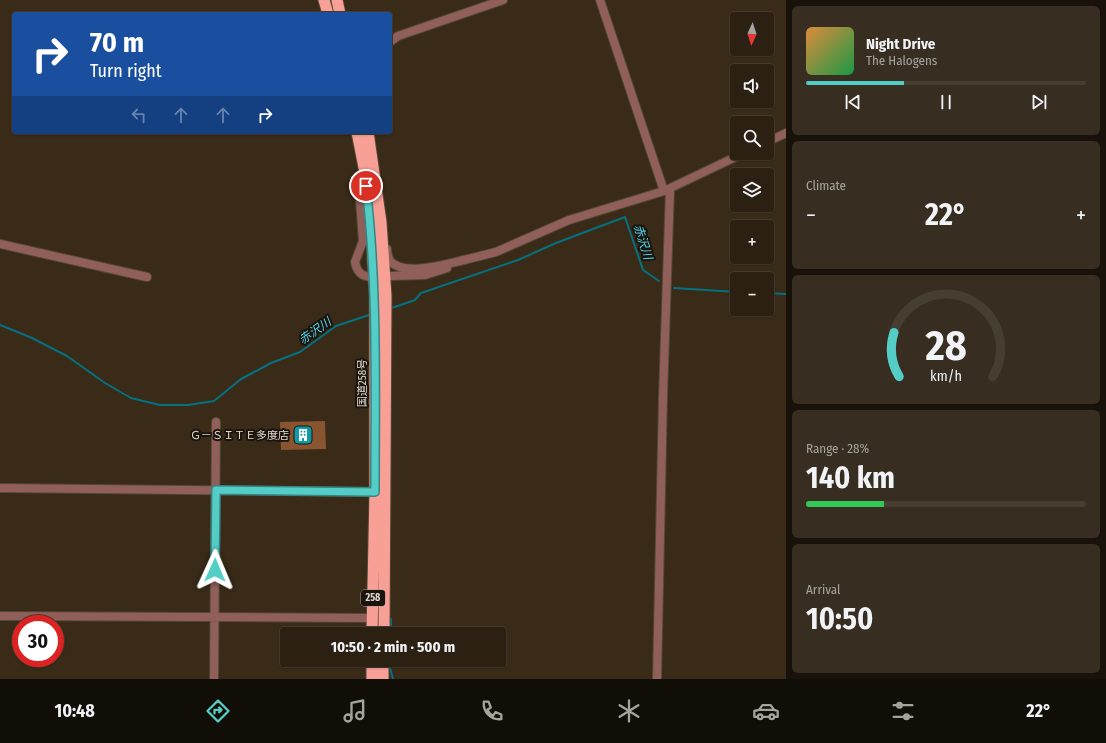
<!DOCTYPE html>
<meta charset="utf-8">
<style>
body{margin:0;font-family:"Fira Sans Condensed","Noto Sans JP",sans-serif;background:#372d20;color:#f1f3f6;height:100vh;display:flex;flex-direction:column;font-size:15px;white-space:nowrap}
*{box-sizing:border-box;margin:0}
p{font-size:13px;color:#a6a39f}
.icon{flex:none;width:22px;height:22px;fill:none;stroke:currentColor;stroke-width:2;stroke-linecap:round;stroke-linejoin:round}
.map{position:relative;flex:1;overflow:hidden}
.panel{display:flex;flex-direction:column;gap:6px;padding:6px;background:#18120a;width:320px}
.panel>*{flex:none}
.hud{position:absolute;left:12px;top:12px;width:380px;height:122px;border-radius:4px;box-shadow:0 1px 3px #0004,0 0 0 1px #473e32;background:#1a4fa0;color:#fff;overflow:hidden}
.needle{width:26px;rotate:183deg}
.controls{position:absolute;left:730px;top:12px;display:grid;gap:8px}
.controls a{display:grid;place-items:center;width:44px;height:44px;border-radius:4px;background:#2b2012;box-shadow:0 1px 3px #0004,0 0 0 1px #473e32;font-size:20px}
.speed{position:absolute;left:12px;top:615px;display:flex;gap:8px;font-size:20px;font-weight:700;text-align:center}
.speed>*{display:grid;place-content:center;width:52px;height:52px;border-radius:50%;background:#2b2012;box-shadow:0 1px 3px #0004,0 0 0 1px #473e32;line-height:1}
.speed .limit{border:6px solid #d22;background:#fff;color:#111}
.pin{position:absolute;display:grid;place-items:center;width:34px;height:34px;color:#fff;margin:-17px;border:2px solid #fff;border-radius:50%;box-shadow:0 1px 4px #0007}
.me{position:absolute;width:44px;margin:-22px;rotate:1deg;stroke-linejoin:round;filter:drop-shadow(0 0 3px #0008)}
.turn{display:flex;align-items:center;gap:14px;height:84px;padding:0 12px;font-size:18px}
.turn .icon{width:52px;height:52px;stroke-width:2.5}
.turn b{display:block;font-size:28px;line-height:34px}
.lanes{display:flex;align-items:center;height:38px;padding:0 12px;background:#0003;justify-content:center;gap:20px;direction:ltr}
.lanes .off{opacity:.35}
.big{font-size:30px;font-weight:700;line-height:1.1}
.panel .widget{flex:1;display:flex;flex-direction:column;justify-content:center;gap:6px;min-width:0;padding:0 14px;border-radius:6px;background:#372d20}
.panel .dial{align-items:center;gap:0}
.dial svg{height:104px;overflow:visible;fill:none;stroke:#473e32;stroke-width:7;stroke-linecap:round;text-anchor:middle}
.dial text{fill:#f1f3f6;stroke:none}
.song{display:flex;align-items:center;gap:12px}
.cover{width:48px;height:48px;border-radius:6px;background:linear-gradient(135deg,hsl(30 70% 55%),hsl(140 70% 35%))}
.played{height:4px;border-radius:2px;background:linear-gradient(90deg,#54cdc6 35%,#473e32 35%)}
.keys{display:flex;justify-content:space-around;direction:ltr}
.heat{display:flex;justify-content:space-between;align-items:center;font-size:22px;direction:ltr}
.charge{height:6px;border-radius:3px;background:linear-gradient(90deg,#34c759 28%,#473e32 0)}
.trip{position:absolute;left:280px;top:627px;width:226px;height:40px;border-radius:4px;background:#2b2012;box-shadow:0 1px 3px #0004,0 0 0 1px #473e32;font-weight:700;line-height:40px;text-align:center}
.tab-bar{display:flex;height:64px;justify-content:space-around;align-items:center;background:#110d07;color:#a6a39f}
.tab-bar .icon{width:28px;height:28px}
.tab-bar .on{color:#54cdc6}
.tab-bar b{font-size:18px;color:#f1f3f6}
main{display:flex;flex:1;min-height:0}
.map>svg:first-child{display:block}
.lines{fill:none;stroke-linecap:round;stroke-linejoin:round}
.stream{stroke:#047181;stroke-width:2}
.building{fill:#895430}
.minor-casing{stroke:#544735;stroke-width:10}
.tertiary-casing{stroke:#544735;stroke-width:10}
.trunk-casing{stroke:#544735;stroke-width:13}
.minor{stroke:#915f5a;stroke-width:8}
.tertiary{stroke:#915f5a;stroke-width:8}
.trunk{stroke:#f8a096;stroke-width:11}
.route-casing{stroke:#378581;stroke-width:10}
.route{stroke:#54cdc6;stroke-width:7}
.labels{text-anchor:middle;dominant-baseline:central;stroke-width:4;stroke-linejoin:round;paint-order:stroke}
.shield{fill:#1b150d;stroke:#a69e94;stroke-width:1}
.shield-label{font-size:10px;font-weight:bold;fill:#e2d9ce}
.street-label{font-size:11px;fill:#e2d9ce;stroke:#1b150d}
.poi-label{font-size:11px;fill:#e2d9ce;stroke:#1b150d;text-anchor:end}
.water-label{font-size:12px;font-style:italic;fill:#54d6ee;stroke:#1b150d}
</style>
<main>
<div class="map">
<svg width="786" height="679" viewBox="0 0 786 679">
<rect width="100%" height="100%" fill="#392b18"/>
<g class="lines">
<path class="stream" d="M674,288l63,4
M767,293l19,1
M389,309l26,-9 6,-7 97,-33 38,-17 69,-26 18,53 16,11
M0,325l32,13 35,18 38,27 26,15 29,7h28l26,-4 27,-22 30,-16 29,-11 36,-26 36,-12
M391,634v-15
M390,660v8l3,11"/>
</g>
<path class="building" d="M325,421l1,28 -45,1 -1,-28z"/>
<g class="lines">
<g class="minor-casing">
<path id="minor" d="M600,0l64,191
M390,42l8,-6 105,-36
M365,173l-5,9 -1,5 4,54 -8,21c2,10 6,14 16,15
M0,244l147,33
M387,249c0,4 1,8 3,12 14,16 56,3 74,-1
M389,276l36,-1 22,-7
M0,488l379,4
M0,616l373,2
M214,679l2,-257"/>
</g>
<g class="tertiary-casing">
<path id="tertiary" d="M767,142l19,-9
M464,260l32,-8 73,-32 95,-29 80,-38
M657,679l6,-283 7,-207"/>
</g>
<g class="trunk-casing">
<path id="trunk" d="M324,0l4,14
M337,0l3,14
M357,132l8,41 6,49 4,75v195l-3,142
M368,132l13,90 5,74 -2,338
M372,679v-19
M383,679v-19"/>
</g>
<use href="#minor" class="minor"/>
<use href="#tertiary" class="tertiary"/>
<use href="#trunk" class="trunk"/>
</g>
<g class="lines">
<g class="route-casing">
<path id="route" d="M215,570l1,-80 159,2c0,-102 3,-205 -9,-306"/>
</g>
<use href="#route" class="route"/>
</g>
<defs>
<g id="building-square" transform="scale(1)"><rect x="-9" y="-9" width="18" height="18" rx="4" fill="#0f9aa8" stroke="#1b150d"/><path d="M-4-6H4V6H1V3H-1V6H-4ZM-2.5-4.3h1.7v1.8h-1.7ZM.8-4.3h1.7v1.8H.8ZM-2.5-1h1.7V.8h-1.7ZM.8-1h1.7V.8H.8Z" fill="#fff"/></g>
</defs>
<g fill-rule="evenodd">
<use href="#building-square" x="303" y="435"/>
</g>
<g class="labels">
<rect class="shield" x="361" y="590" width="24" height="16" rx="3"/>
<g class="shield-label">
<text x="373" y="598">258</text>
</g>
<g class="street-label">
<text transform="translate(362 383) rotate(-90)">国道258号</text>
</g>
<g class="poi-label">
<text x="289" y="435">Ｇ－ＳＩＴＥ多度店</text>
</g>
<g class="water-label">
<text transform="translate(643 242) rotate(72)">赤沢川</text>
<text transform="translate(315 331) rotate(-35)">赤沢川</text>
</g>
</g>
</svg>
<div class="controls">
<a><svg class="needle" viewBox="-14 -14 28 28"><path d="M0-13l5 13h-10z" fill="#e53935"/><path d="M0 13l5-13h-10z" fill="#a6a39f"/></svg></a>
<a><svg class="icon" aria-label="sound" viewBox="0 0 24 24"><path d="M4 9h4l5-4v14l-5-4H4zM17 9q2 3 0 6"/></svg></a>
<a><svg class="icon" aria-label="search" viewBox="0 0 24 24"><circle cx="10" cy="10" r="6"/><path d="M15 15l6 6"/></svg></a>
<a><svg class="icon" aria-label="layers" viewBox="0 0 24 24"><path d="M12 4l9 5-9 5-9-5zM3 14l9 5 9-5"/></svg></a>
<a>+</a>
<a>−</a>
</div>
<div class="speed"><div class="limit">30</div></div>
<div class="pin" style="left:366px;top:186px;background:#d93025"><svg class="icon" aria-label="arrive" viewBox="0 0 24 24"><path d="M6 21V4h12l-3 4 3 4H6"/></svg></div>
<svg class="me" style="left:215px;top:570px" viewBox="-20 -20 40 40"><path d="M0-17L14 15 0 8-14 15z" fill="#54cdc6" stroke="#fff" stroke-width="4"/></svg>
<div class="trip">10:50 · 2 min · 500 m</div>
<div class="hud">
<div class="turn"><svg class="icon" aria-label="right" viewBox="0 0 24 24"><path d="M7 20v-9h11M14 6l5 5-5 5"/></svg><div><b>70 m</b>Turn right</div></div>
<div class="lanes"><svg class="icon off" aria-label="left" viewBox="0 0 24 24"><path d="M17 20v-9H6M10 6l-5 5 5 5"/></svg><svg class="icon off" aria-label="ahead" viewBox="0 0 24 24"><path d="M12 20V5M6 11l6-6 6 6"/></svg><svg class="icon off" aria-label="ahead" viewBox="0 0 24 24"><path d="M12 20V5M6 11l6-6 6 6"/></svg><svg class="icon" aria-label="right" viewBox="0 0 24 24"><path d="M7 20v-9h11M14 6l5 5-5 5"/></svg></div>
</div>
</div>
<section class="panel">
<div class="widget">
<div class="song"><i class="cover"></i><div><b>Night Drive</b><p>The Halogens</p></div></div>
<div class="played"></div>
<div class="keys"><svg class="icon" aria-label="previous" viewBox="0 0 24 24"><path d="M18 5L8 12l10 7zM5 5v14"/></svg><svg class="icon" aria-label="pause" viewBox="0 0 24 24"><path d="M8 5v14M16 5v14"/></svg><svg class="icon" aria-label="next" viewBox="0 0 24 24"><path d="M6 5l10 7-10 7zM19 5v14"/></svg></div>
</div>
<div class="widget"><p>Climate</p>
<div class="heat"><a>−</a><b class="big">22°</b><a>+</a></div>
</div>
<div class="widget dial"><svg viewBox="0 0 100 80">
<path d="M14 69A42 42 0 1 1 86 69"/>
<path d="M14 69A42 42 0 0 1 10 35" stroke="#54cdc6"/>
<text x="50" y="56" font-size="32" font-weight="700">28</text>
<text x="50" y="72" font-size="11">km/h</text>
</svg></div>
<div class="widget"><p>Range · 28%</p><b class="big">140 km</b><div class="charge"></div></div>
<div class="widget"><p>Arrival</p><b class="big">10:50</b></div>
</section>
</main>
<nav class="tab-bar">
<b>10:48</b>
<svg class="icon on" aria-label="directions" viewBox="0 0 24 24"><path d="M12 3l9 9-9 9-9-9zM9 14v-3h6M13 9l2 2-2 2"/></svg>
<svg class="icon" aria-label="music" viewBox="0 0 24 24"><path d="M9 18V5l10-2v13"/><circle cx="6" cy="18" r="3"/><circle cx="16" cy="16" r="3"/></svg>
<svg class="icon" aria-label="phone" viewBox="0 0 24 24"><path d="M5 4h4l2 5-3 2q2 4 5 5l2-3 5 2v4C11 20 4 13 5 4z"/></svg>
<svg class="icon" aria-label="climate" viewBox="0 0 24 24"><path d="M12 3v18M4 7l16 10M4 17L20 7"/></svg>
<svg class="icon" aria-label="car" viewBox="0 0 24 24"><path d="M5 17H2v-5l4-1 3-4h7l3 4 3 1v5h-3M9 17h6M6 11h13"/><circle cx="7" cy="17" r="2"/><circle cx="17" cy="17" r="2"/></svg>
<svg class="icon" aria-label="filters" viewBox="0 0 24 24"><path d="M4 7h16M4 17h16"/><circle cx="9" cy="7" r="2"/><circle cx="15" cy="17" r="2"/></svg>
<b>22°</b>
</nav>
